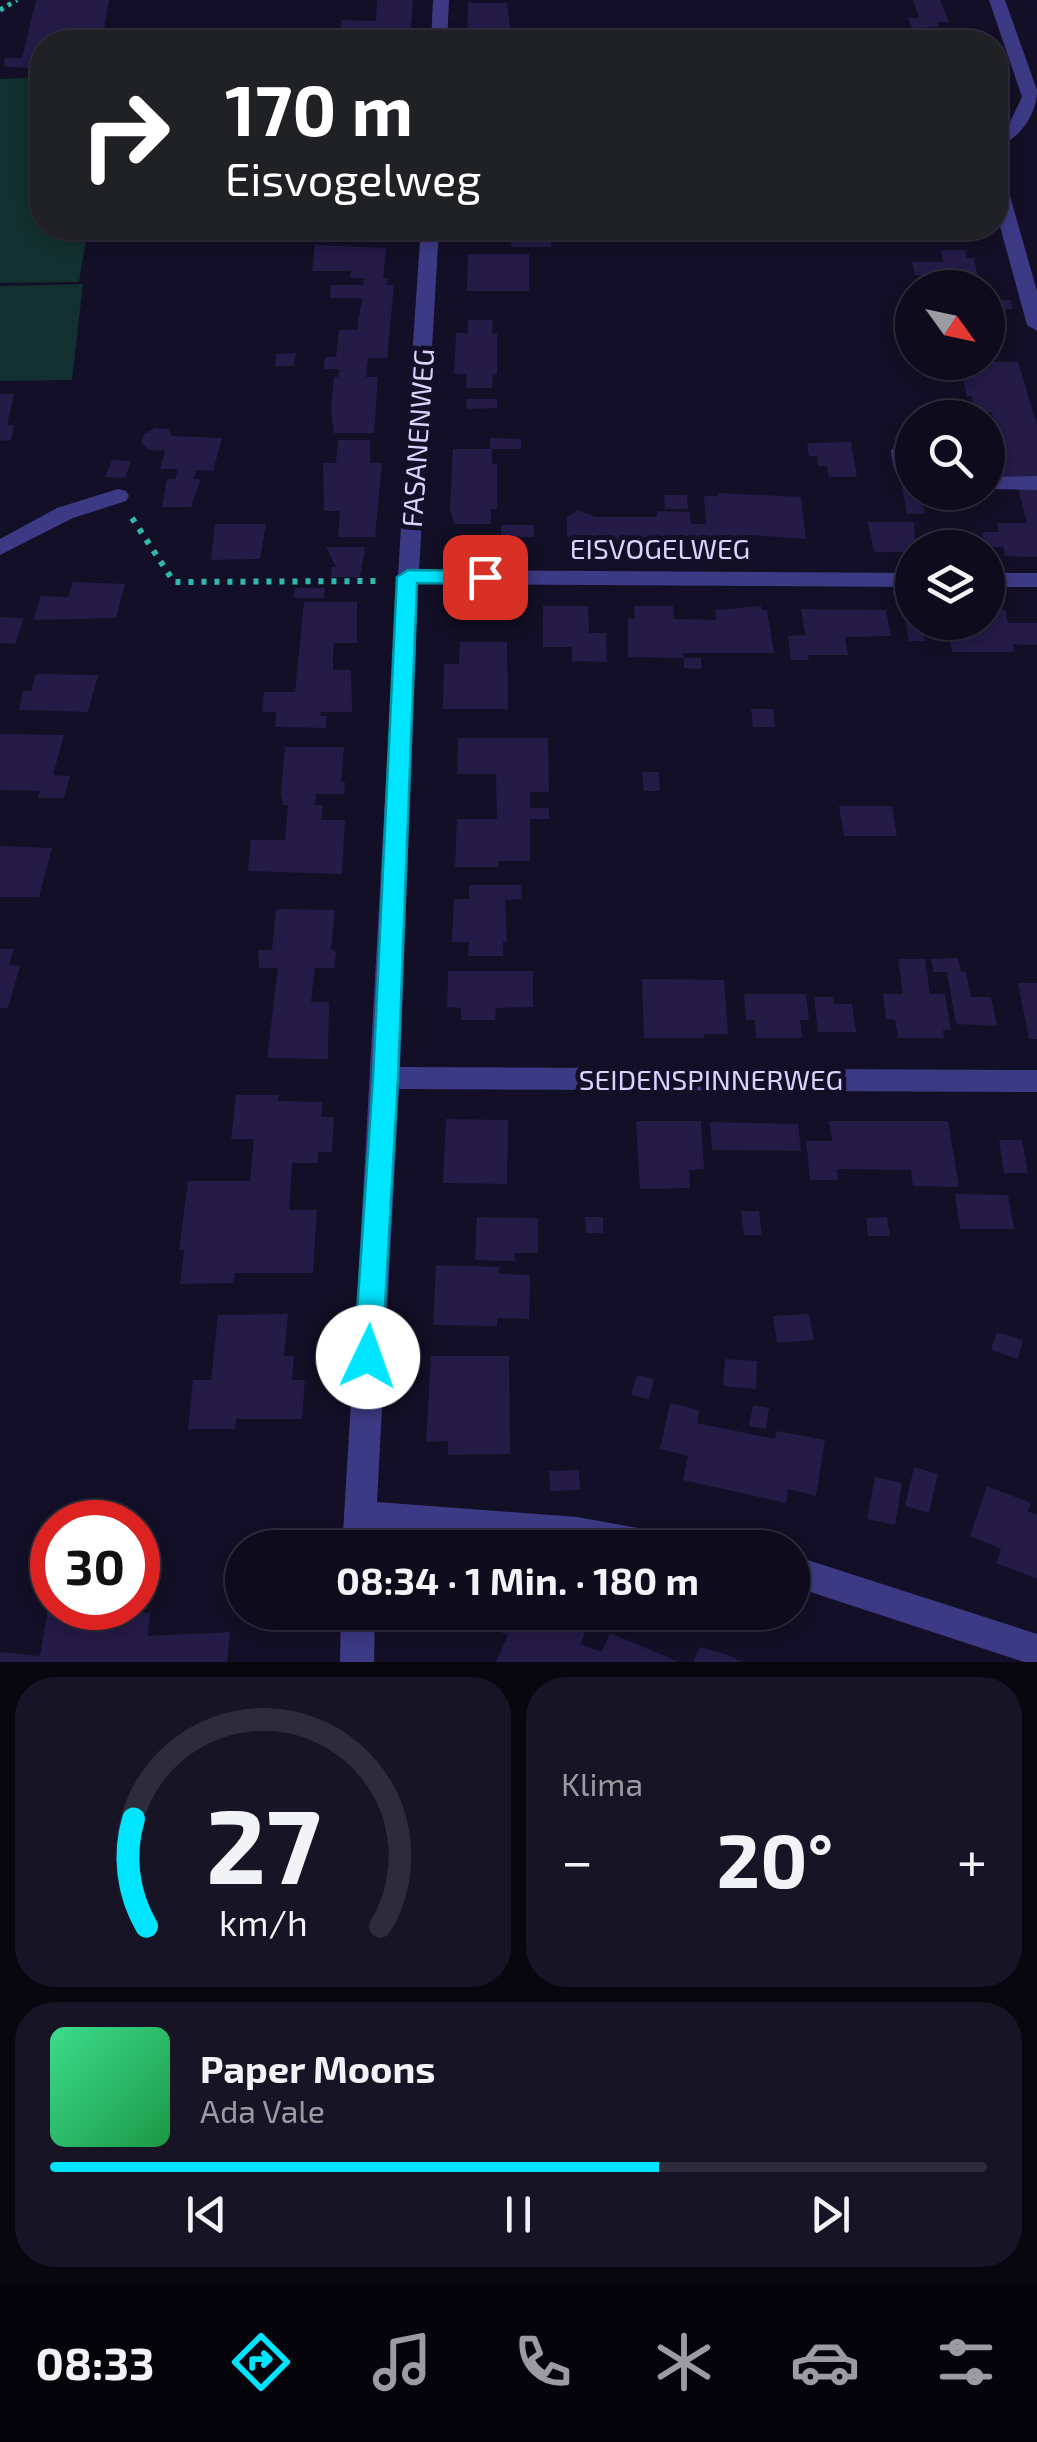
<!DOCTYPE html>
<html lang="de">
<meta charset="utf-8">
<style>
body{margin:0;font-family:"Exo 2",sans-serif;background:#171425;color:#f1f3f6;height:100vh;display:flex;flex-direction:column;font-size:38px;white-space:nowrap}
*{box-sizing:border-box;margin:0}
p{font-size:32px;color:#9b9ba3}
.icon{flex:none;width:55px;height:55px;fill:none;stroke:currentColor;stroke-width:2;stroke-linecap:round;stroke-linejoin:round}
.map{position:relative;height:1662px;overflow:hidden}
.sheet{display:flex;flex-direction:column;gap:15px;padding:15px;background:#08060f;flex:1}
.sheet>*{flex:none}
.top-card{position:absolute;left:30px;top:30px;width:978px;height:210px;border-radius:40px;box-shadow:0 5px 15px #0003,0 0 0 2px #2e2b3b;background:#202124;color:#fff;overflow:hidden}
.needle{width:65px;rotate:123deg}
.tools{position:absolute;left:895px;top:270px;display:grid;gap:20px}
.tools a{display:grid;place-items:center;width:110px;height:110px;border-radius:50%;background:#0e0b1c;box-shadow:0 5px 15px #0003,0 0 0 2px #2e2b3b;font-size:50px}
.speed{position:absolute;left:30px;top:1500px;display:flex;gap:20px;font-size:50px;font-weight:700;text-align:center}
.speed>*{display:grid;place-content:center;width:130px;height:130px;border-radius:50%;background:#0e0b1c;box-shadow:0 5px 15px #0003,0 0 0 2px #2e2b3b;line-height:1}
.speed .limit{border:15px solid #d22;background:#fff;color:#111}
.pin{position:absolute;display:grid;place-items:center;width:85px;height:85px;color:#fff;margin:-42px;border-radius:20px;box-shadow:0 5px 15px #0006}
.me{position:absolute;width:110px;margin:-55px;rotate:3deg;stroke-linejoin:round;filter:drop-shadow(0 0 8px #0008)}
.turn{display:flex;align-items:center;gap:35px;height:210px;padding:0 30px;font-size:45px}
.turn .icon{width:130px;height:130px;stroke-width:2.5}
.turn b{display:block;font-size:70px;line-height:85px}
.big{font-size:75px;font-weight:700;line-height:1.1}
.sheet .widget{flex:1;display:flex;flex-direction:column;justify-content:center;gap:15px;min-width:0;padding:0 35px;border-radius:40px;background:#171425}
.sheet .dial{align-items:center;gap:0}
.dial svg{height:260px;overflow:visible;fill:none;stroke:#2e2b3b;stroke-width:7;stroke-linecap:round;text-anchor:middle}
.dial text{fill:#f1f3f6;stroke:none}
.song{display:flex;align-items:center;gap:30px}
.cover{width:120px;height:120px;border-radius:15px;background:linear-gradient(135deg,hsl(150 70% 55%),hsl(140 70% 35%))}
.played{height:10px;border-radius:5px;background:linear-gradient(90deg,#00e5ff 65%,#2e2b3b 65%)}
.keys{display:flex;justify-content:space-around;direction:ltr}
.heat{display:flex;justify-content:space-between;align-items:center;font-size:55px;direction:ltr}
.sheet .tiles{flex:1;display:grid;gap:15px;grid-template-columns:1fr 1fr}
.widget:last-child{grid-column:span 2}
.trip{position:absolute;left:225px;top:1530px;width:585px;height:100px;border-radius:50px;background:#0e0b1c;box-shadow:0 5px 15px #0003,0 0 0 2px #2e2b3b;font-weight:700;line-height:100px;text-align:center}
.tabs{display:flex;height:160px;justify-content:space-around;align-items:center;background:#06040b;color:#9b9ba3}
.tabs .icon{width:70px;height:70px}
.tabs .current{color:#00e5ff}
.tabs b{font-size:45px;color:#f1f3f6}
.map>svg:first-child{display:block}
.green{fill:#12302f}
.building{fill:#241b47}
.lines{fill:none;stroke-linecap:round;stroke-linejoin:round}
.path-far1{stroke:#2fb8b0;stroke-width:5;stroke-dasharray:4 5;stroke-linecap:butt}
.path{stroke:#2fb8b0;stroke-width:6;stroke-dasharray:5 8;stroke-linecap:butt}
.lane{fill:#3d3a85;fill-rule:evenodd}
.street{fill:#3d3a85;fill-rule:evenodd}
.route{fill:#00e5ff;stroke:#0095a6;stroke-width:2.5}
.labels{text-anchor:middle;dominant-baseline:central;stroke-width:10;stroke-linejoin:round;paint-order:stroke}
.street-label{font-size:28px;fill:#d9d4ff;stroke:#130f26}
</style>
<div class="map">
<svg width="1037" height="1662" viewBox="0 0 1037 1662">
<rect width="100%" height="100%" fill="#130f26"/>
<path class="green" d="M42,77v151h46l-9,54 -79,1v-204z
M83,284l-11,96 -72,1v-95z"/>
<path class="building" d="M36,0h73l-7,42h-60v28l-38,-4 1,-8h17z
M377,0h36l-2,28h-10l-1,14h-47l1,-10h-14l1,-12 35,1z
M913,0h27l9,22h-12l2,5 -27,1 -4,-10h11z
M468,3h39l3,24 -3,15h-40z
M280,32h24l-1,10h-24z
M357,228h40l-1,6h-40z
M470,228h59v12h22v7h-40v-7h-41z
M924,228h61l2,10 -27,3 -1,-4 -33,-1z
M315,245l71,3 -3,30h5l-1,7h7l-7,73h-19l-2,19h12l-4,56h-40l-3,-24 3,-32h4l1,-8h-15l1,-12h11l3,-27h18l5,-32h-32l1,-13h32l1,-7h-14l1,-7h-39z
M941,250h24l2,8h7l4,21 -63,-4 -3,-13h31z
M468,254h61v37h-62z
M988,300h23l2,9h-25z
M468,320h25l-1,13h5v41h-4l-1,14h-26l1,-14h-13l2,-41h12z
M296,353l-2,13h-19l1,-12z
M973,362h45l19,63v53h-49v-51h7l-3,-15 -19,1 -1,-17h-5l-6,-27h14z
M0,394h14l-7,31h7l-3,15 -11,1z
M466,399h31v9l-30,1z
M155,428l13,1 4,7 50,2 -9,33 -16,-1 -4,9h8l-10,28h-29l5,-28h8l3,-10h-18l5,-18 -16,-1 -8,-7 3,-9z
M490,438l31,1v10h-29v15h5v45h-6v15h-37l-4,-15 3,-60h37z
M338,440h32v23h12l-7,74h-37l2,-26h-16l-1,-48h13z
M851,442l6,35h-28l-2,-11h-9l-1,-10h-8l-2,-13z
M112,460l19,1 -6,17 -20,-1z
M902,487h10v5h8l5,22h-18z
M1018,488h19v69l-32,-1 -2,-9h-18l-3,-15h17l-2,-9h30z
M939,492h33l1,8h-33z
M718,493l83,4 5,42 -55,-4 -59,8v-7h-32l1,14h-66l-19,-13h-9v-20l11,-7 18,7h61v-6l33,1 1,12h15l-2,-28h14z
M664,495h23l1,14h-23z
M868,522h46l2,26 -4,4h-38z
M215,524h51l-6,35 -49,1z
M501,525h33v12h-33z
M326,547h39l-5,30h-29l1,-10h4z
M73,582l52,2 -9,34 -83,2 8,-24 27,1z
M295,588h30l-1,10h-30z
M304,602h53v41h-23l-1,13v14h18l1,42h-31l-1,4h7l-1,12 -51,-1 1,-15h-14l2,-20h31z
M543,606h45l1,27h17l1,29 -35,-1v-14h-29z
M634,606h39l1,13 42,1 -1,-10 46,-4v4h6l7,43h-91l1,5h17v11l-17,-1v-10l-56,-1v-38h7z
M801,609l85,1 5,26 -46,1 3,18h-40l1,5h-18l-3,-24 17,-1z
M988,610h17l3,13h29v22l-24,-1 1,8h-62l-6,-30h42z
M0,617l24,1 -9,26 -15,-1z
M905,618l17,4 3,19h-16z
M460,642h47l1,67h-65l1,-45h15z
M36,674l62,1 -10,37 -69,-2 4,-19h8z
M751,709h22l2,18h-22z
M0,734l64,1 -11,40 17,1 -6,22h-26l2,-7 -40,-1z
M458,738h90l1,54h-19v16h19v11h-19v42h-32v6h-43l2,-48h40l-1,-45h-39z
M285,747h59l-3,35h4l-1,12h-28l-1,11h8l-2,15h24l-3,54 -94,-3 3,-31h34l3,-35h-5l-2,-11z
M642,772h17l1,19h-16z
M839,806h53l5,30h-53z
M0,846l52,2 -13,49h-39z
M469,885h52l1,14 -17,1 2,42h-4v14h-35l1,-14h-17l2,-43h15z
M276,909l59,1 -4,39 5,3 -2,16h-19l-4,34h18l-1,57 -61,-1 11,-90h-19l-1,-18h14z
M0,949h14l-5,16 11,1 -12,42h-8z
M958,958l3,13 5,1 5,25h20l6,29 -41,-2 -9,-52h-14l-2,-13z
M898,959h27l5,35h15l6,36h-8l1,8h-46l-3,-18 -9,-1 -3,-25h20z
M448,971h85v36l-37,1 -1,12h-34v-12l-14,-1z
M642,979l82,1 4,54h-24v4h-60z
M1018,983h19v56h-8z
M744,994h62l3,26h-9l2,18h-46l-1,-18h-9z
M814,997h19l1,7h18l4,28h-38z
M236,1095h43l-1,6 45,1 -2,15h13l-2,35h-14v11h-26l-3,47h28l-4,63h-78l-2,10 -53,1 4,-34h-5l9,-69h62l4,-42h-23z
M446,1119l62,1 -1,64 -64,-1z
M636,1121h65l3,48 -15,1 1,18 -50,1z
M829,1121h119l11,66 -46,-1 -2,-16 -74,-1 1,11h-28l-4,-39h26z
M710,1122l88,2 3,27 -89,-1z
M999,1140h23l6,33h-24z
M955,1194l53,1 6,34h-54z
M741,1211h18l3,24h-18z
M477,1217l61,1v35h-23v8l-40,-1z
M585,1217h18v16h-17z
M887,1217l3,19h-22l-2,-18z
M436,1265l63,2v7l31,1 -1,44 -32,-1v8l-64,-1z
M288,1314l-4,42h10l-2,24h13l-3,39h-66l-1,10h-47l5,-49h18l7,-65z
M809,1314l5,26 -37,3 -4,-27z
M997,1332l26,8 -5,19 -27,-9z
M431,1356h78l1,98 -62,1v-14l-22,1z
M725,1359l32,2 -1,28 -33,-3z
M637,1375l17,4 -5,20 -18,-4z
M670,1403l29,7 -2,13 78,16 2,-8 48,9 -9,56 -28,-7 -2,14 -103,-23 5,-24 -28,-7z
M753,1405l16,3 -3,21 -17,-3z
M914,1467l24,7 -9,39 -24,-7z
M579,1470l1,20 -30,1 -1,-20z
M875,1477l27,6 -7,42 -28,-6z
M987,1486l44,17 -3,8 9,4v64l-41,-16 5,-14 -31,-13z
M49,1602l3,6h84l-1,5h15l-2,23 82,-4 -3,30h-227v-10l40,4z
M470,1612h64l51,21 -5,11 22,8 8,-19 69,29h-183l12,-27 -41,-16z
M700,1647l25,7 18,8h-50z"/>
<g class="lines">
<path class="path-far1" d="M0,10l17,-10"/>
<path class="path" d="M132,518l42,64 205,-1"/>
<path class="lane" d="M901,444l10,6 1,34c-18,-4 -19,-18 -21,-34z
M1037,476v14l-49,-1v-12z
M118,489l8,2 3,5 -3,5 -53,17 -73,37v-16l57,-31z"/>
<path class="street" d="M433,0h16l-2,42h-16z
M989,0h16l32,90c0,25 -18,50 -42,58v-14l15,-12 12,-25z
M995,170l9,5 33,116v40l-10,-6 -32,-117z
M421,228h18l-20,342 493,3v14l-494,-3 -18,483 637,3v22l-638,-3 -22,413 200,15 89,16 12,4 4,11h-103l-204,-17 -1,17h-32c28,-439 47,-881 79,-1320z
M988,573h49v14h-49z
M792,1555l245,79v28h-13l-232,-76z
M341,1612h34l-1,50h-34z"/>
</g>
<path class="route" d="M408,570l77,1 10,6 -10,7 -68,-1 -19,495 -16,279 -4,9 -10,3 -10,-3 -4,-9 19,-279 24,-501z"/>
<g class="labels">
<g class="street-label">
<text transform="translate(417 438) rotate(-86)">FASANENWEG</text>
<text x="660" y="548">EISVOGELWEG</text>
<text x="711" y="1079">SEIDENSPINNERWEG</text>
</g>
</g>
</svg>
<div class="tools">
<a><svg class="needle" viewBox="-14 -14 28 28"><path d="M0-13l5 13h-10z" fill="#e53935"/><path d="M0 13l5-13h-10z" fill="#9b9ba3"/></svg></a>
<a><svg class="icon" aria-label="search" viewBox="0 0 24 24"><circle cx="10" cy="10" r="6"/><path d="M15 15l6 6"/></svg></a>
<a><svg class="icon" aria-label="layers" viewBox="0 0 24 24"><path d="M12 4l9 5-9 5-9-5zM3 14l9 5 9-5"/></svg></a>
</div>
<div class="speed"><div class="limit">30</div></div>
<div class="pin" style="left:485px;top:577px;background:#d93025"><svg class="icon" aria-label="arrive" viewBox="0 0 24 24"><path d="M6 21V4h12l-3 4 3 4H6"/></svg></div>
<svg class="me" style="left:368px;top:1357px" viewBox="-20 -20 40 40"><circle r="19" fill="#fff"/><path d="M0-13L10 11 0 6-10 11z" fill="#00e5ff"/></svg>
<div class="trip">08:34 · 1 Min. · 180 m</div>
<div class="top-card">
<div class="turn"><svg class="icon" aria-label="right" viewBox="0 0 24 24"><path d="M7 20v-9h11M14 6l5 5-5 5"/></svg><div><b>170 m</b>Eisvogelweg</div></div>
</div>
</div>
<section class="sheet">
<div class="tiles">
<div class="widget dial"><svg viewBox="0 0 100 80">
<path d="M14 69A42 42 0 1 1 86 69"/>
<path d="M14 69A42 42 0 0 1 10 36" stroke="#00e5ff"/>
<text x="50" y="56" font-size="32" font-weight="700">27</text>
<text x="50" y="72" font-size="11">km/h</text>
</svg></div>
<div class="widget"><p>Klima</p>
<div class="heat"><a>−</a><b class="big">20°</b><a>+</a></div>
</div>
<div class="widget">
<div class="song"><i class="cover"></i><div><b>Paper Moons</b><p>Ada Vale</p></div></div>
<div class="played"></div>
<div class="keys"><svg class="icon" aria-label="previous" viewBox="0 0 24 24"><path d="M18 5L8 12l10 7zM5 5v14"/></svg><svg class="icon" aria-label="pause" viewBox="0 0 24 24"><path d="M8 5v14M16 5v14"/></svg><svg class="icon" aria-label="next" viewBox="0 0 24 24"><path d="M6 5l10 7-10 7zM19 5v14"/></svg></div>
</div>
</div>
</section>
<nav class="tabs">
<b>08:33</b>
<svg class="icon current" aria-label="directions" viewBox="0 0 24 24"><path d="M12 3l9 9-9 9-9-9zM9 14v-3h6M13 9l2 2-2 2"/></svg>
<svg class="icon" aria-label="music" viewBox="0 0 24 24"><path d="M9 18V5l10-2v13"/><circle cx="6" cy="18" r="3"/><circle cx="16" cy="16" r="3"/></svg>
<svg class="icon" aria-label="phone" viewBox="0 0 24 24"><path d="M5 4h4l2 5-3 2q2 4 5 5l2-3 5 2v4C11 20 4 13 5 4z"/></svg>
<svg class="icon" aria-label="climate" viewBox="0 0 24 24"><path d="M12 3v18M4 7l16 10M4 17L20 7"/></svg>
<svg class="icon" aria-label="car" viewBox="0 0 24 24"><path d="M5 17H2v-5l4-1 3-4h7l3 4 3 1v5h-3M9 17h6M6 11h13"/><circle cx="7" cy="17" r="2"/><circle cx="17" cy="17" r="2"/></svg>
<svg class="icon" aria-label="filters" viewBox="0 0 24 24"><path d="M4 7h16M4 17h16"/><circle cx="9" cy="7" r="2"/><circle cx="15" cy="17" r="2"/></svg>
</nav>
